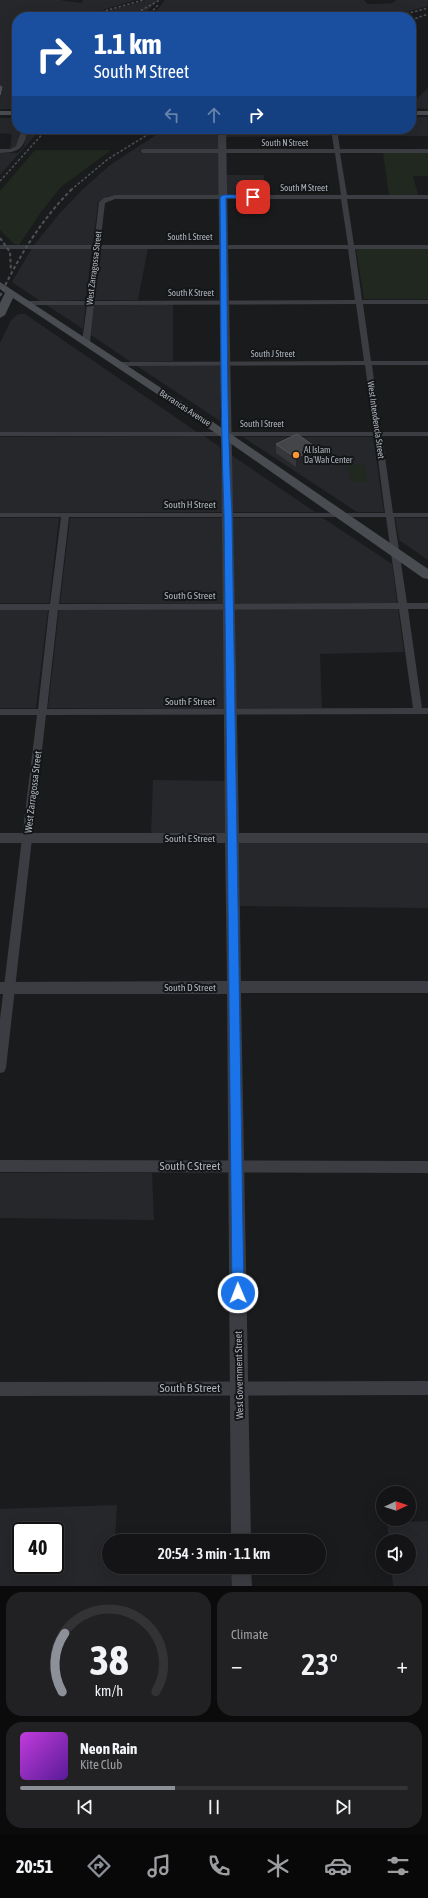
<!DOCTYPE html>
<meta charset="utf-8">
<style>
body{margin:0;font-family:"Asap Condensed",sans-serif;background:#212123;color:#f1f3f6;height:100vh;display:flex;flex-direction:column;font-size:15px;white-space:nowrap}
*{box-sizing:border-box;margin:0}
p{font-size:13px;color:#9d9ea1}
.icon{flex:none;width:22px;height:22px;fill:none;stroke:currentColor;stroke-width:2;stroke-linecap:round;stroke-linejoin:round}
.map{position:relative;height:1586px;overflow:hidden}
.panel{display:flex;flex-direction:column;gap:6px;padding:6px;background:#0b0b0c;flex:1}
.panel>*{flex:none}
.hud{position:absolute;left:12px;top:12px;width:404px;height:122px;border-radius:16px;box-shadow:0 4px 16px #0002,0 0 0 1px #333335;background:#1a4fa0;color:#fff;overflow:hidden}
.needle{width:26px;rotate:87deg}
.controls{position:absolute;left:376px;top:1486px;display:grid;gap:8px}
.controls a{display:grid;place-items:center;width:40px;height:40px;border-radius:50%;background:#141416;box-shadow:0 4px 16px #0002,0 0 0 1px #333335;font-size:20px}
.speed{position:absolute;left:12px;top:1522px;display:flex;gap:8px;font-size:20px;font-weight:700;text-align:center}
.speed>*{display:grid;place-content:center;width:52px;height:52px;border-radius:50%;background:#141416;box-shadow:0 4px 16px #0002,0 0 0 1px #333335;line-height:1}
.speed .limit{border:2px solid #111;border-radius:6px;background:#fff;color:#111}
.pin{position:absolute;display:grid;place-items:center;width:34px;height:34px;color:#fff;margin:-17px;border-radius:8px;box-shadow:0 2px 6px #0006}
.me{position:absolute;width:44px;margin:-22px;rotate:359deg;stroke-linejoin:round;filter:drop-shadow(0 0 3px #0008)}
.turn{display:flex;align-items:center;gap:14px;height:84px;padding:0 16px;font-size:18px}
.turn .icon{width:52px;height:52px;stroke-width:2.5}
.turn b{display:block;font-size:28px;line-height:34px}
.lanes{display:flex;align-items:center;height:38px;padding:0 16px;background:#0003;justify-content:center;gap:20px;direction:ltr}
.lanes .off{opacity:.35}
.big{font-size:30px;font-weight:600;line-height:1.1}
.panel .widget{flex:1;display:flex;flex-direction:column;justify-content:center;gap:6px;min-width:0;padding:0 14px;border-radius:16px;background:#212123}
.panel .dial{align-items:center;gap:0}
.dial svg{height:104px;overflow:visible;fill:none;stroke:#333335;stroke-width:7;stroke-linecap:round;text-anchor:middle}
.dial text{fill:#f1f3f6;stroke:none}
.song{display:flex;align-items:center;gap:12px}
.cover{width:48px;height:48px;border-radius:6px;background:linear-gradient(135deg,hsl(290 70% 55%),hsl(270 70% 35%))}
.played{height:4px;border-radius:2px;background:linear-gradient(90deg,#8c9099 40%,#333335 40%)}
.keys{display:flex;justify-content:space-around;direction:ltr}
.heat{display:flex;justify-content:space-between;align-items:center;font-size:22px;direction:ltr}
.panel .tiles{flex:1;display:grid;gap:6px;grid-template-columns:1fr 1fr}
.widget:last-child{grid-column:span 2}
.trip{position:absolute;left:102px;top:1534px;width:224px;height:40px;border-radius:20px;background:#141416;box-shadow:0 4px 16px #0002,0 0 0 1px #333335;font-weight:600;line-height:40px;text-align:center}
.tab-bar{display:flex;height:64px;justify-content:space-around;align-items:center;background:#080809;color:#9d9ea1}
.tab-bar .icon{width:28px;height:28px}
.tab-bar .selected{color:#8c9099}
.tab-bar b{font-size:18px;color:#f1f3f6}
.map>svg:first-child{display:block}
.built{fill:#26272a;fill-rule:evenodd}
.green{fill:#202820}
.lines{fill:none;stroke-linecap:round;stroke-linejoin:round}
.minor{fill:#3b3d42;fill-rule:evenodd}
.tertiary{fill:#3b3d42;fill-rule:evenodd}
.secondary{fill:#494d52;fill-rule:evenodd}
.rail-far1{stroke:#4e5257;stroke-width:1.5;stroke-dasharray:2.5 2;stroke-linecap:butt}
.rail{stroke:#4e5257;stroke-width:2;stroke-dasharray:3.5 2.5;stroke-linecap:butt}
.wall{fill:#36373b}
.shaded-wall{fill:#252629}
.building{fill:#434549;stroke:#53565b}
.route{fill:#1a73e8;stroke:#114b97}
.poi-dot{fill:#f99536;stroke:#151618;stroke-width:1.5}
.labels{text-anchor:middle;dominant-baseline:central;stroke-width:4;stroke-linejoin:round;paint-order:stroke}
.far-street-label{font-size:9px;fill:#adb4bd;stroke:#151618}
.far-poi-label{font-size:9px;fill:#adb4bd;stroke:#151618;text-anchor:start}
.street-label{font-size:10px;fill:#adb4bd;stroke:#151618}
.near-street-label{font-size:12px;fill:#adb4bd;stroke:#151618}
</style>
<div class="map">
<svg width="428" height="1586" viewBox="0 0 428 1586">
<rect width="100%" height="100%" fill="#1a1b1d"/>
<path class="built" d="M0,0h59l22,3 2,-3h53l-57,17h-62v92h-17z
M146,0h12l-16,17h-54z
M165,0h199l3,4h9l16,-1 5,-3h31v6l-18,5 -48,6h-211z
M428,88v21l-17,-1v-4z
M411,117h17v19h-90l-1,-7h74z
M0,118h17v11h4l-2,10 -4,10h-5l2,-15 -12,-1z
M28,129h13l-41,46v-22h18l6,-7z
M165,129h54v21h-79l-1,2 80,1v42l-111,1 -10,6 -5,43h-59l26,-32 22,-23 28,-25z
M226,129h104l1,7 -105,1z
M227,175h37l1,20h-38z
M32,248h60l-6,52 -46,1 -28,-19z
M100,248h48l-10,52h-44z
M45,304h41l-3,25z
M94,304h79v57l-42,1 -40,-27z
M18,314h7l172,118h-197v-89l11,-23z
M137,366h84l-1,55z
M204,436l16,11 3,65 -223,1v-76z
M243,437h130l11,75h-27z
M230,454l85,58h-82z
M0,518h59l-10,85h-49z
M70,518h153l1,85h-164z
M233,518h90l69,46 5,39h-163z
M395,518h33v42l-29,-20z
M224,609l1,99h-177l11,-98z
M235,609h163l6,43 -84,2 2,54h-86z
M0,610h48l-12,98h-36z
M153,780l72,1 1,53h-75z
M239,842h189v66l-188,-2z
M0,1173h152l2,47 -154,-2z
M117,1505l-2,36h-6v26h123v19h-232v-77zM21,1531h34v34h-34z
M428,1521v65h-35l-2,-19h18v-26h-20l-2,-18z"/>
<path class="green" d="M35,150h76l-50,37 -20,25 -22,33 -5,-1 -14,-14v-39z
M383,153h45v23h-15l5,19h-29z
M356,249h72v50h-64z
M348,465h16l3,17h-16z"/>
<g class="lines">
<path class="minor" d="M22,129h6c-4,20 -8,23 -28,24v-4h11l5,-3z
M331,129h6l3,20h88v4h-88l7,42h81v4h-81l7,46h74v4h-73l7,51h66v4h-65l8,57h57v4h-56l9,67h47v4h-46l11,77h35v4h-34l13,86h21v6h-20l14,99h6v6l-382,1 -40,353 -2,4 -4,1v-54l37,-304h-37v-6h38l11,-99h-49v-6h50l11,-87h-61v-4h385l-10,-77h-375v-4h374l-9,-67 -247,1 -4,-2 4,-2 246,-1 -8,-57 -262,1 -4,37 -4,2 -4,-2 5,-37h-61l-3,-2 3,-2h61l6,-52h-93v-4h94l5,-43 5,-4 11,-3h226l-6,-42h-192l-3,-2 3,-2h191zM115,199h226l7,46h-248l5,-42zM100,249h248l7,51 -261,1zM69,517h317l12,86 -339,1zM399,609l14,99 -366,1 11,-99z
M0,1160l428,1v12l-428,-1z
M428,1381v14l-428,1v-14z"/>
<path class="tertiary" d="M218,129h8c4,235 9,469 13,704h189v10h-189l2,138h187v12h-187l10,548h-20l-4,-547h-227v-12l227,-1 -2,-138h-225v-10h225c-2,-235 -5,-469 -7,-704z
M231,1567h20l1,19h-20z"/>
<path class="secondary" d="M0,111h17v4h-17z
M411,111h17v4h-17z
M0,282l228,150 200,137v10l-5,-1 -203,-142 -207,-138 -8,17 -5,3v-15l5,-10 -5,-4z"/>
<path class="rail-far1" d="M84,17l59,-17
M129,17l31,-17
M147,17l11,-12
M375,17l34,-4 19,-5
M411,20l17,-6
M0,181l47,-52
M71,190l37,-31 49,-30"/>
<path class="rail" d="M0,238l10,14 1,19
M0,296c19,-40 41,-76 72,-107"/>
</g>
<path class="wall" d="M276,444l41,4 -1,9 -20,10 -20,-14z"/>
<path class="shaded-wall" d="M2,87l1,7 -3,12v-11z
M317,448l-1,9 -20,10v-9z"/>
<path class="building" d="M0,86l2,1 -2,8z
M297,434l20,14 -21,10 -20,-14z"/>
<path class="route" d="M223,195h30l3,2 -3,1h-27c2,106 0,212 6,317l12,778 -2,4 -4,2 -4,-2 -2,-4 -8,-778c-4,-106 -3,-212 -4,-318z"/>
<circle class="poi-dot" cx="296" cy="455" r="4"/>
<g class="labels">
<g class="far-street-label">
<text x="285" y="143">South N Street</text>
<text x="304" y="188">South M Street</text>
<text x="190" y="237">South L Street</text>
<text transform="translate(94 268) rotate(-83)">West Zarragossa Street</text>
<text x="191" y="293">South K Street</text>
<text x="273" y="354">South J Street</text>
<text transform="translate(185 408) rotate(33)">Barrancas Avenue</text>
<text transform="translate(376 420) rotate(82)">West Intendencia Street</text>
<text x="262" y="424">South I Street</text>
</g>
<g class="far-poi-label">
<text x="304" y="450">Al Islam<tspan x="304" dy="10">Da'Wah Center</tspan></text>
</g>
<g class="street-label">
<text x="190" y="504">South H Street</text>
<text x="190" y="595">South G Street</text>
<text x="190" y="701">South F Street</text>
<text transform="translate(33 792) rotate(-83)">West Zarragossa Street</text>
<text x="190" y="838">South E Street</text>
<text x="190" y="987">South D Street</text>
<text transform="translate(239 1375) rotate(-91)">West Government Street</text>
</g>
<g class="near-street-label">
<text x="190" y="1166">South C Street</text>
<text x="190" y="1388">South B Street</text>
</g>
</g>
</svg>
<div class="controls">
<a><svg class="needle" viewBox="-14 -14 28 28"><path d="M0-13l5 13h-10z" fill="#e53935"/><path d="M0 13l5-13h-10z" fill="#9d9ea1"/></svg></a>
<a><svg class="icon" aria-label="sound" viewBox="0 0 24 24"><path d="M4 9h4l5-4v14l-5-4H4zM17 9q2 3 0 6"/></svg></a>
</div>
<div class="speed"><div class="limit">40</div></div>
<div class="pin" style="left:253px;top:197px;background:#d93025"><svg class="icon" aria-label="arrive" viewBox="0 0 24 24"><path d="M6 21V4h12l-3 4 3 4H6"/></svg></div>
<svg class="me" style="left:238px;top:1293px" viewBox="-20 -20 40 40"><circle r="17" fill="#1a73e8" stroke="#fff" stroke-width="3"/><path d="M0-11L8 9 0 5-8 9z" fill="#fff"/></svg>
<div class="trip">20:54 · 3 min · 1.1 km</div>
<div class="hud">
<div class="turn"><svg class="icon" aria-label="right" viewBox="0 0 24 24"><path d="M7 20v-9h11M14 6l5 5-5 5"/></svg><div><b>1.1 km</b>South M Street</div></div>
<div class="lanes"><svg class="icon off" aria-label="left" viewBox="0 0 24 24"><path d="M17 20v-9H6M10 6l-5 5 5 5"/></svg><svg class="icon off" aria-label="ahead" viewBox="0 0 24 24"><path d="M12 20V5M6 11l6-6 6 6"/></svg><svg class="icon" aria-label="right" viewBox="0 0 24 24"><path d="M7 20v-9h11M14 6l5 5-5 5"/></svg></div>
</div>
</div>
<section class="panel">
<div class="tiles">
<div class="widget dial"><svg viewBox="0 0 100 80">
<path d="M14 69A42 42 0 1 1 86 69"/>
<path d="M14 69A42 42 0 0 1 16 24" stroke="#8c9099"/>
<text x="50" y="56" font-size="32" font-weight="700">38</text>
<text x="50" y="72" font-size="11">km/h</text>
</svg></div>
<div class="widget"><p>Climate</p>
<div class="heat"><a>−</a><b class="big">23°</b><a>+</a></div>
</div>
<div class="widget">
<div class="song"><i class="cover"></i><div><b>Neon Rain</b><p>Kite Club</p></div></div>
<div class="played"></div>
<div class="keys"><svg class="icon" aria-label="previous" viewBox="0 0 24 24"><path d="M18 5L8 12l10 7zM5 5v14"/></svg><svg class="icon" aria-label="pause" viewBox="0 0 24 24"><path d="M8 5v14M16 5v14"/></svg><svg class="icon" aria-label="next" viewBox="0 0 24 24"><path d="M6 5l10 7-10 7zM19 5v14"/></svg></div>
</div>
</div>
</section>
<nav class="tab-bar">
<b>20:51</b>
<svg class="icon selected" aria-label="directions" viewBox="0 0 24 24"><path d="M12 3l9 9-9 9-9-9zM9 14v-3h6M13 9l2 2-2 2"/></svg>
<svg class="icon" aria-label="music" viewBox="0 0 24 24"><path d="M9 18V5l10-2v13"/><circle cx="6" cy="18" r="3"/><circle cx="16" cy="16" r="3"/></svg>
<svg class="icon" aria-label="phone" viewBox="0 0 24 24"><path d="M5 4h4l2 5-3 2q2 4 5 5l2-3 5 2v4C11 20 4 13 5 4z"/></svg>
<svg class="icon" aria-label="climate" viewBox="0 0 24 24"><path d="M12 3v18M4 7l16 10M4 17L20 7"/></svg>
<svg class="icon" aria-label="car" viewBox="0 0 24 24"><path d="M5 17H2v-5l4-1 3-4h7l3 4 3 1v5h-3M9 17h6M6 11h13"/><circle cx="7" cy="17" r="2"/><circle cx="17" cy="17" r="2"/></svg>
<svg class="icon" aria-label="filters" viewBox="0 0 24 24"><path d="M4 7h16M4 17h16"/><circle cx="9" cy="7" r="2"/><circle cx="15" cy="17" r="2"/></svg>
</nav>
